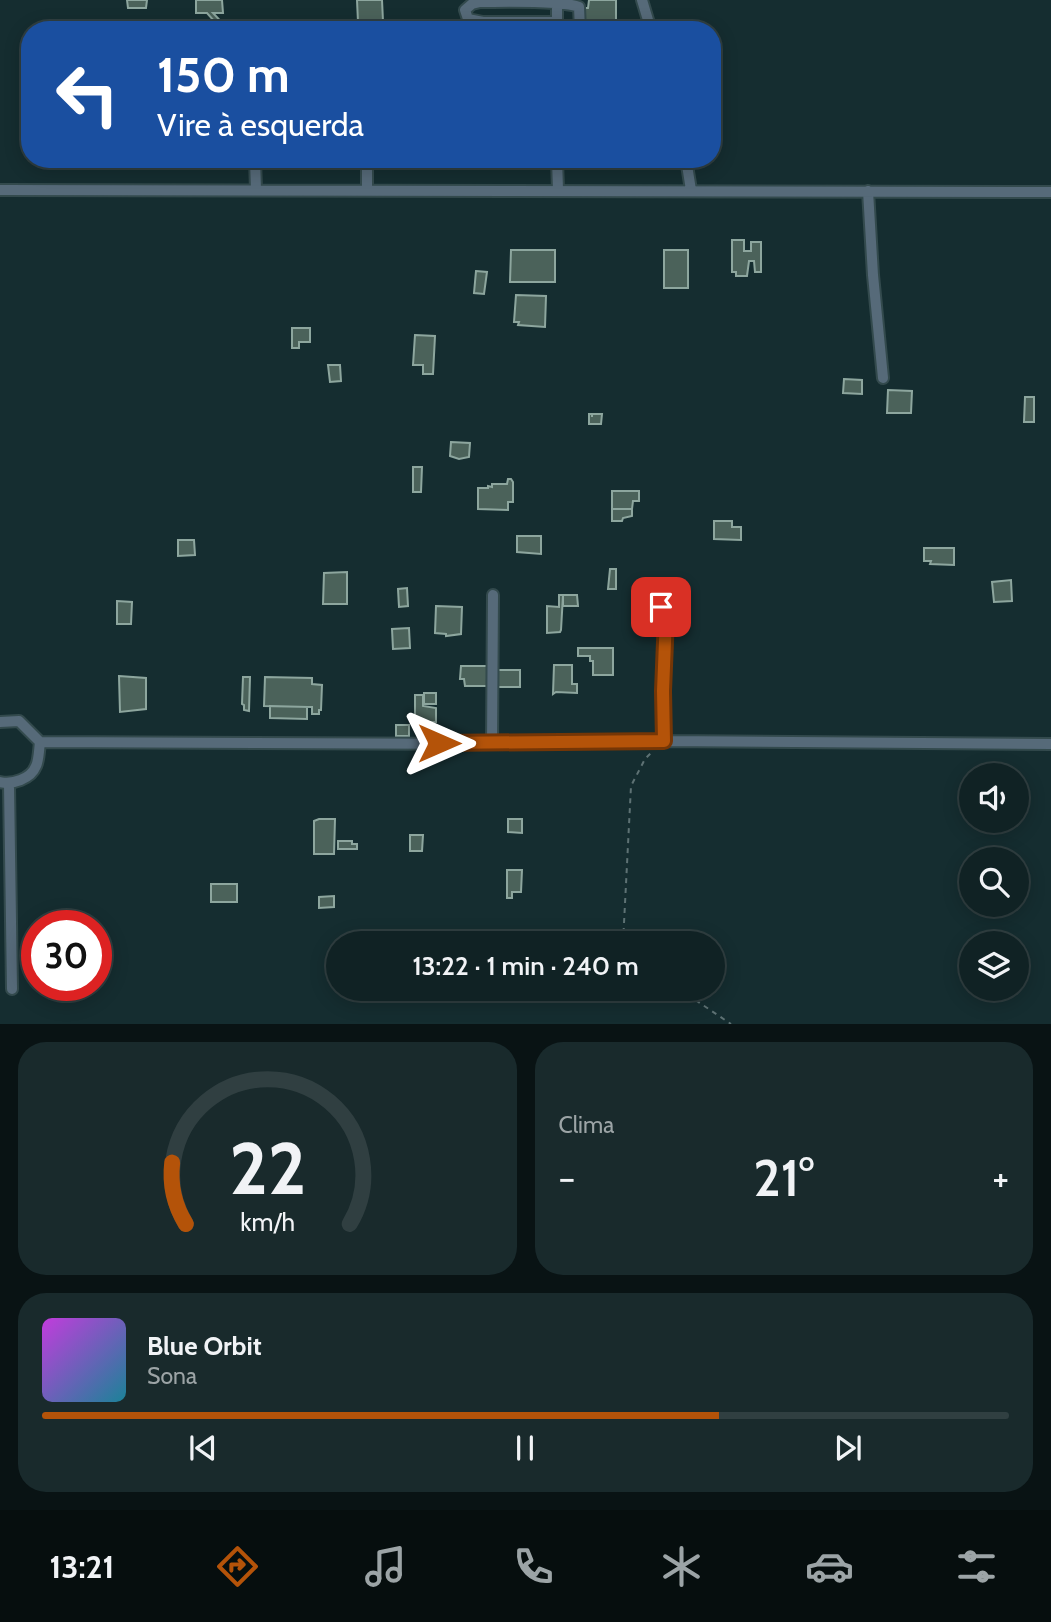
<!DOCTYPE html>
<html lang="pt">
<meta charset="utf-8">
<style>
body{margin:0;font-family:Cabin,sans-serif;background:#192a2c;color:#f1f3f6;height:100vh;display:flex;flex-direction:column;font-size:26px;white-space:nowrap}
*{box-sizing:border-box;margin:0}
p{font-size:23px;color:#9ca4a6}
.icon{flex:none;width:38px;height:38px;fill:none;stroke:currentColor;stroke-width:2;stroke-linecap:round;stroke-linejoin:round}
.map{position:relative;height:1024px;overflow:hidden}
.details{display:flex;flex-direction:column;gap:18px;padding:18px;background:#091314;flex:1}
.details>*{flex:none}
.guide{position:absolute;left:21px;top:21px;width:700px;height:147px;border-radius:28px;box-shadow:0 4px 18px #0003,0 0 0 2px #303f41;background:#1a4fa0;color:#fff;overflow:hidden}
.tools{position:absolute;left:959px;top:763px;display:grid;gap:14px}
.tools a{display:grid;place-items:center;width:70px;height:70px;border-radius:50%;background:#102224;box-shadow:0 4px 18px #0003,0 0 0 2px #303f41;font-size:35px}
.speed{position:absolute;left:21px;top:910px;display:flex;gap:14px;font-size:35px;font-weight:700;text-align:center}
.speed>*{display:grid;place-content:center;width:91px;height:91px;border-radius:50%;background:#102224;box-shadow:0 4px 18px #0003,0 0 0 2px #303f41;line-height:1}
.speed .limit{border:10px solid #d22;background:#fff;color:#111}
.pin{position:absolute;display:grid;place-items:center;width:60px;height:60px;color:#fff;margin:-30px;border-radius:14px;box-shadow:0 4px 10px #0006}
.me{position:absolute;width:77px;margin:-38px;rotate:90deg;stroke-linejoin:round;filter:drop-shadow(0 0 5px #0008)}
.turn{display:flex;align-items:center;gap:24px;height:147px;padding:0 21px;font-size:32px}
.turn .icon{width:91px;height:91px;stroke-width:2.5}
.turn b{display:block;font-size:49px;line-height:60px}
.big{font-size:52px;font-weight:600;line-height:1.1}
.details .card{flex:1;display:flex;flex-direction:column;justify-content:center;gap:10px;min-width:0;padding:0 24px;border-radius:28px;background:#192a2c}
.details .dial{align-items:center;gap:0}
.dial svg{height:182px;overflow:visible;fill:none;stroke:#303f41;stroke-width:7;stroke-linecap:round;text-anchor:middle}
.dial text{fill:#f1f3f6;stroke:none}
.song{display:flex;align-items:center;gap:21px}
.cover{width:84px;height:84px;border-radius:10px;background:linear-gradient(135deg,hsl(290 70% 55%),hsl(190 70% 35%))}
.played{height:7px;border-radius:4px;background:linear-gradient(90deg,#b45309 70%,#303f41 70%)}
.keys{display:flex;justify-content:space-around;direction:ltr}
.heat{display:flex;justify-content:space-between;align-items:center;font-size:38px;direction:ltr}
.details .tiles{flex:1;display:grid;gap:18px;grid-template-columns:1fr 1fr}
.card:last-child{grid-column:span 2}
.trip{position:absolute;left:326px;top:931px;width:399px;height:70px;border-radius:35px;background:#102224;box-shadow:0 4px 18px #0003,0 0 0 2px #303f41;font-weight:600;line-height:70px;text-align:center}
.tabs{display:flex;height:112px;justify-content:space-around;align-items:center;background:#060e0e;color:#9ca4a6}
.tabs .icon{width:49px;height:49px}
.tabs .active{color:#b45309}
.tabs b{font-size:32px;color:#f1f3f6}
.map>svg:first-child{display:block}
.building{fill:#4b625a;stroke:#8da69e;stroke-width:2}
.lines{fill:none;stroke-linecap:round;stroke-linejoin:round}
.minor-casing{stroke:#334a4d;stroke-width:14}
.path{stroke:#5e7274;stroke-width:2;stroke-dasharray:5 5;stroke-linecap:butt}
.minor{stroke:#566a79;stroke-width:10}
.route-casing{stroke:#753606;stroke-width:18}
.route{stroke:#b45309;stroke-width:12}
</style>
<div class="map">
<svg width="1051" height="1024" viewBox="0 0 1051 1024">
<rect width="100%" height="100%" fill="#152d30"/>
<path class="building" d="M147,0l-1,8h-18l-1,-8z
M196,0h26l1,13h-10l16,17h-7l-15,-17h-11z
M357,0h25l1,21 -25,1z
M589,0h27v30h-28v-6l-5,-1v-15h5z
M732,240h12v11h7v-9h10v30h-6l-1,-11h-5l-2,15h-11v-4h-4z
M511,250h44v32h-45z
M664,250h24v38h-24z
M476,271l11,1 -3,22 -10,-1z
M516,295l30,1 -1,31 -27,-2 1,-3h-5z
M292,328h18v14h-11v6h-7z
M415,335l20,1 -2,38h-10v-9h-10z
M328,365h12l1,16 -11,1z
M844,379l18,1v14l-19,-1z
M888,390l24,1 -1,22h-24z
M1025,397h9v25h-10z
M589,414h3v3v-3h10l-1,10h-12z
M451,442l19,1 -1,14 -10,2 -9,-3z
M413,467h9l-1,25h-8z
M508,479h3l2,3v20h-5v8l-30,-1v-21h10v-2l4,1v-3h15z
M612,491h27v10h-6l-1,8h-20z
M612,509h20v7l-9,2 -1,3h-10z
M714,521h18v6h9v13l-27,-1z
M517,536h24v18l-24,-2z
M178,540h16l1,15 -17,1z
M924,548h30v17l-24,-1 1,-3h-7z
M610,569h6v20h-8z
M347,572v32h-24l1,-31z
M1011,580l1,21 -18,1 -2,-20z
M407,588l1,18 -9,1 -1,-18z
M559,595h4l-2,35 -1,2 -13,1v-27l12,1z
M563,595h14l1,11h-15z
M117,601l15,1 -1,22h-14z
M436,606l26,1 -1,27 -15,2v-2l-11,-1z
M409,628l1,20 -17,1 -1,-20z
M578,648h35v27h-20v-14h-3v-5h-12z
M554,665h18v19h5v9l-21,-1 -3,2z
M461,666h26v20h-22l-1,-7h-4z
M498,670h22v17h-22z
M119,676l27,2v31l-26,3z
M243,677h7l-1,34 -5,-1v-5l-2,-1z
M265,677l47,1v6l10,1 -1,25h-2v4h-7v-7l-48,-1z
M424,693h12v11h-12z
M415,695h8v11l13,2v14h-21z
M270,706l37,1v12l-37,-1z
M396,725h13v11h-13z
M319,819h16l-1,35h-20v-33z
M508,819h14v14l-14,-1z
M410,835h13l-1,16h-12z
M338,841h14v3h5v5h-19z
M507,870h15l-1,22h-9v6h-5z
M211,884h26v18h-26z
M334,896v11l-15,1v-11z"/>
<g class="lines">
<g class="minor-casing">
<path id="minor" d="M642,0l9,30
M557,1v29
M557,22h-74l-15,-3 -3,-9 7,-6 8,-2c23,0 81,-2 99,5l1,23
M157,159l42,4 56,-2
M255,159l1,31
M367,159v31
M557,159l1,31
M686,159l5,31
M0,190l1051,2
M868,191l5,84 10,103
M661,607l3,2 2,8 -3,74 1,50
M0,722l19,-1 21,21c-1,7 -1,18 -4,24 -5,13 -24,19 -36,16
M40,742l452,2 172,-3 387,3
M492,744l1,-149
M9,785l3,204"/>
</g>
<path class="path" d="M623,943l8,-157 14,-27 7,-7
M679,989l52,35"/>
<use href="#minor" class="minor"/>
</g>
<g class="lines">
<g class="route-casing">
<path id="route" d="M439,743l225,-2 -1,-50 3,-74 -2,-7 -3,-3"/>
</g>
<use href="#route" class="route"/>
</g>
</svg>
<div class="tools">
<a><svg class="icon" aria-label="sound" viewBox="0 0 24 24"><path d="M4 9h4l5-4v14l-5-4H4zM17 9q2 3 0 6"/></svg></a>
<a><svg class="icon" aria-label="search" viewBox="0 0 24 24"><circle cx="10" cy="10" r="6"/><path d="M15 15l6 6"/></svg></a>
<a><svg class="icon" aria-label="layers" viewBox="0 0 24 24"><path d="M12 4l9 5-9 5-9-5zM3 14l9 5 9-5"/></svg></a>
</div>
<div class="speed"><div class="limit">30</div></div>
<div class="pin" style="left:661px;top:607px;background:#d93025"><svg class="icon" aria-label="arrive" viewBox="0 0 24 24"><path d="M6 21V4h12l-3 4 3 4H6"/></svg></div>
<svg class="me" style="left:439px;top:743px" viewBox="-20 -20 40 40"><path d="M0-17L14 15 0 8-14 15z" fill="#b45309" stroke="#fff" stroke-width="4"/></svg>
<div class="trip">13:22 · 1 min · 240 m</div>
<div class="guide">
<div class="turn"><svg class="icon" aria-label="left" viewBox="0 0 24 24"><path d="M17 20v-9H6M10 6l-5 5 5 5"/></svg><div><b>150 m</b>Vire à esquerda</div></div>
</div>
</div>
<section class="details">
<div class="tiles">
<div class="card dial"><svg viewBox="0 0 100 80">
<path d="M14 69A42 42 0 1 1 86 69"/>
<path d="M14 69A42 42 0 0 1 8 42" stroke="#b45309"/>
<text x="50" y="56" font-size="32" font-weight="700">22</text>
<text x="50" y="72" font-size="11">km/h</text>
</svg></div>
<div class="card"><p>Clima</p>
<div class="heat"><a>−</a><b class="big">21°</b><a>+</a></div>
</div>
<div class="card">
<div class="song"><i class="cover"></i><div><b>Blue Orbit</b><p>Sona</p></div></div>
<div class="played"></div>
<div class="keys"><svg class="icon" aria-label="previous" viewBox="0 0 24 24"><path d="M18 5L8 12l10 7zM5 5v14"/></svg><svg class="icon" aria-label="pause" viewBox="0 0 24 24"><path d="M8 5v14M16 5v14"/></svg><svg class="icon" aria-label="next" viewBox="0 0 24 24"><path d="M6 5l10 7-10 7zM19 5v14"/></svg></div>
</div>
</div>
</section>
<nav class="tabs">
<b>13:21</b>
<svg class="icon active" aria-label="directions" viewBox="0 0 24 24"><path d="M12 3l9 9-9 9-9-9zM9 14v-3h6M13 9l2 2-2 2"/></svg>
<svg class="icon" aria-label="music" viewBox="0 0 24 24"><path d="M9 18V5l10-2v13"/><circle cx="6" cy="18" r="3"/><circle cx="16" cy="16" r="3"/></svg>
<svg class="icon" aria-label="phone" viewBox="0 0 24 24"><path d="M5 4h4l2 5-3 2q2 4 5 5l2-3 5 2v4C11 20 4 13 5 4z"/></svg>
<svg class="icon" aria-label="climate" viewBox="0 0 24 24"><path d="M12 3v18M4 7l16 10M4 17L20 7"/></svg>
<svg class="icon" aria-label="car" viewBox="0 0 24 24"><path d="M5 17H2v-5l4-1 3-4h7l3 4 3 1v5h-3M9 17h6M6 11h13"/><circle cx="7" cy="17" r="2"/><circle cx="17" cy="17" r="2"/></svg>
<svg class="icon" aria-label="filters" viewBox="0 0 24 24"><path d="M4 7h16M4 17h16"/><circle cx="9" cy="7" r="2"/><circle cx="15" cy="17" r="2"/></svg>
</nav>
